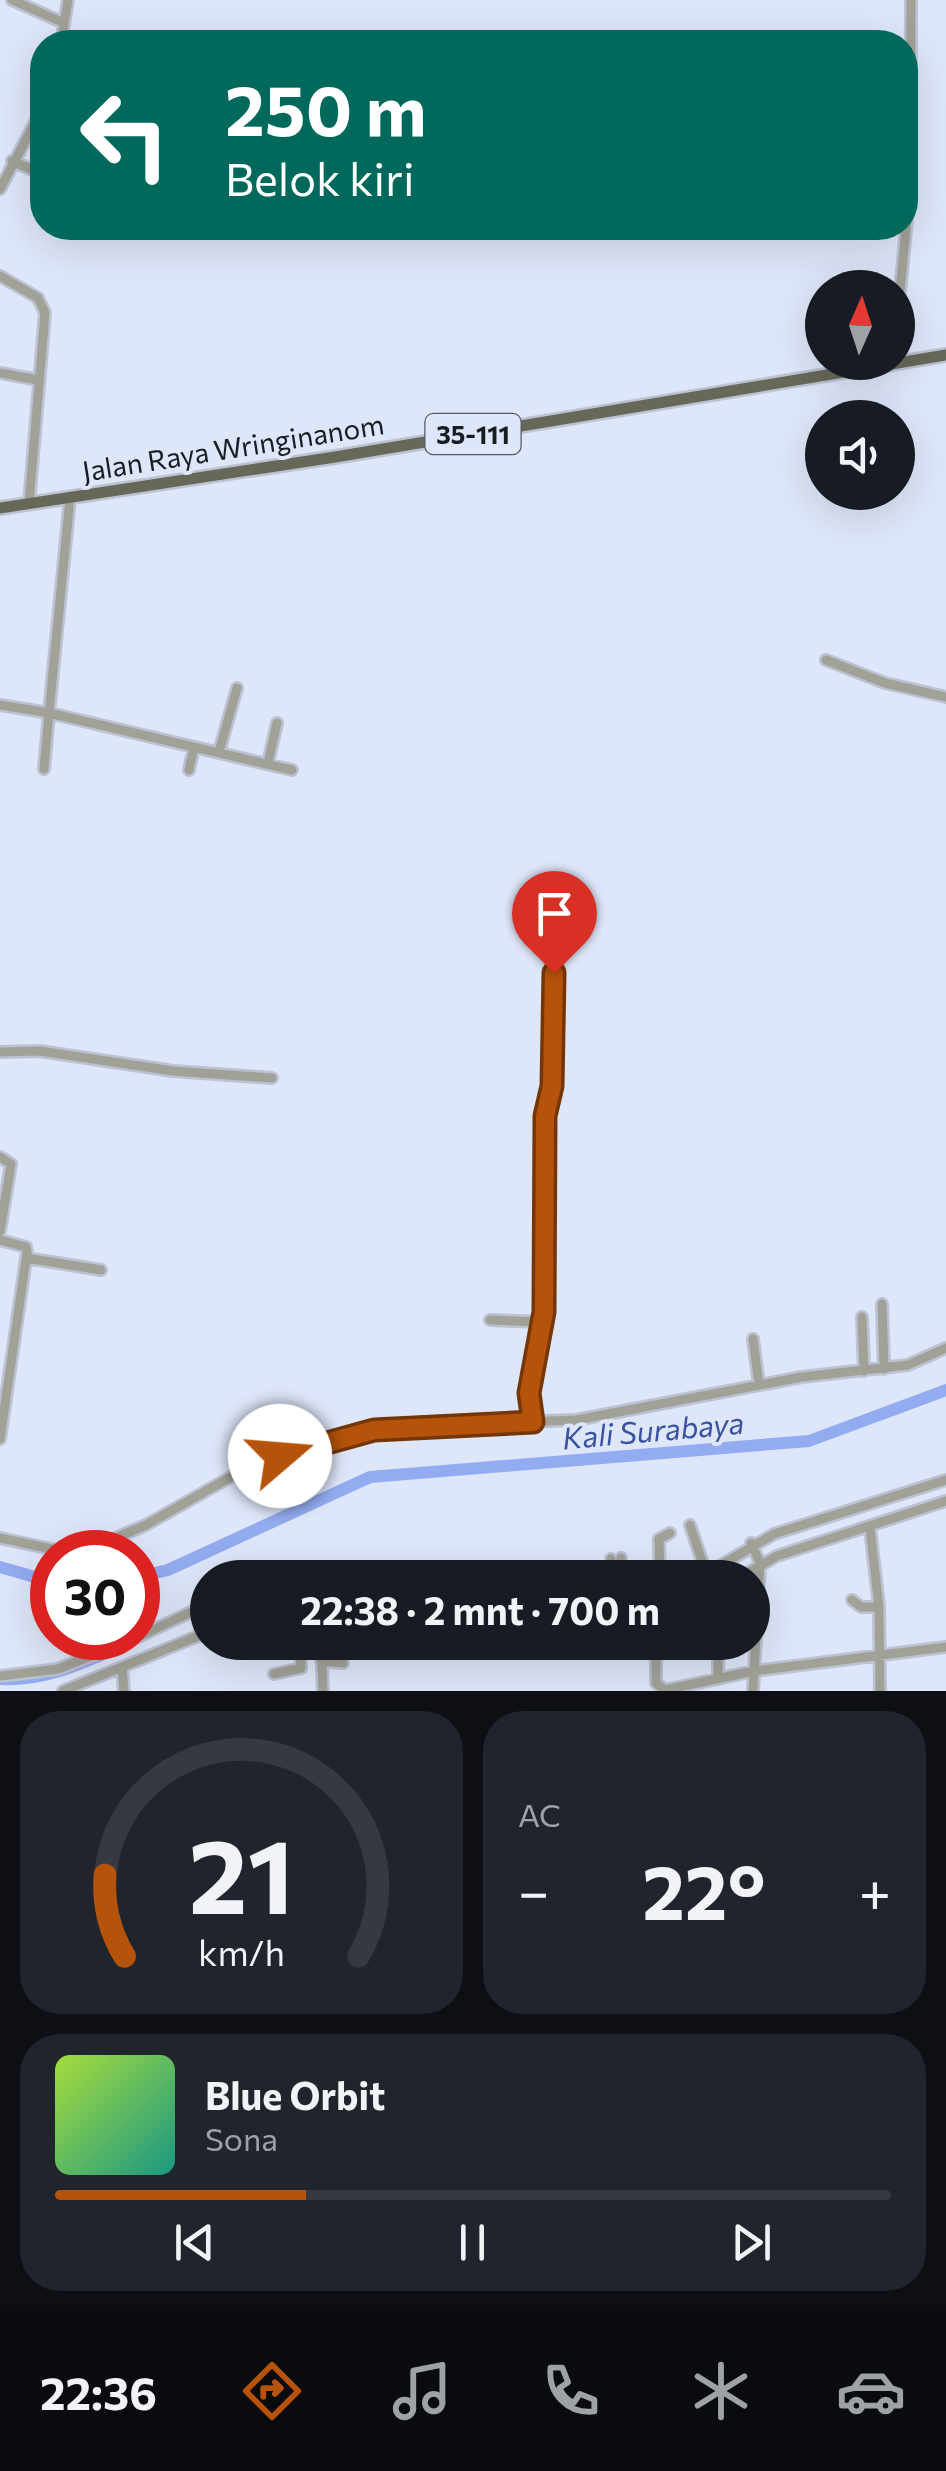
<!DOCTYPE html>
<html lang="id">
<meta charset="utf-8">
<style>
body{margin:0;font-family:Commissioner,sans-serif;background:#20242c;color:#f1f3f6;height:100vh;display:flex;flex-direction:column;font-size:38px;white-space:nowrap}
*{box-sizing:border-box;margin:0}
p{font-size:32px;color:#9ea1a6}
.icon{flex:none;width:55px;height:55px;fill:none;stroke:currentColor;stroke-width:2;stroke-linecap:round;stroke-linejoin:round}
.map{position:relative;height:1691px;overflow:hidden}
.sheet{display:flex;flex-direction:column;gap:20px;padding:20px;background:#0d0f14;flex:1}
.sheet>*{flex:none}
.top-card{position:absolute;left:30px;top:30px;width:888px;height:210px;border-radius:40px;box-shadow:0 10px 40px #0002;background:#00695c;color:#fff;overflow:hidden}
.needle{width:65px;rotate:3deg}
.controls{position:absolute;left:805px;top:270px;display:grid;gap:20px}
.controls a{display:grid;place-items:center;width:110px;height:110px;border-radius:50%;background:#171b24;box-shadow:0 10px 40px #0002;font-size:50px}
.speed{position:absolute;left:30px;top:1530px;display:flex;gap:20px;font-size:50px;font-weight:700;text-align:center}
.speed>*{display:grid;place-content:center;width:130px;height:130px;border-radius:50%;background:#171b24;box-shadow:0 10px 40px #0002;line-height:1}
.speed .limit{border:15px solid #d22;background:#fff;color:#111}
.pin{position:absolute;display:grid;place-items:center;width:85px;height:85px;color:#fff;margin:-102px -42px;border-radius:50% 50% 50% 0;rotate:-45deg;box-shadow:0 0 10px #0007}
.pin .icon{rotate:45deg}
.me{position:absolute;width:110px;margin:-55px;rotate:72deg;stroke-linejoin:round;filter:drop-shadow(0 0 8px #0008)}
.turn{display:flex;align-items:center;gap:35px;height:210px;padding:0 30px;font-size:45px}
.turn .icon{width:130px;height:130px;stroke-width:2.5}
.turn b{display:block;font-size:70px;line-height:85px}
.big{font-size:75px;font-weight:700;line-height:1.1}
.sheet .widget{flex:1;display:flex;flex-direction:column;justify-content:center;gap:15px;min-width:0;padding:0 35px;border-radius:40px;background:#20242c}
.sheet .dial{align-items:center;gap:0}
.dial svg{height:260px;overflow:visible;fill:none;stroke:#363941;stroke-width:7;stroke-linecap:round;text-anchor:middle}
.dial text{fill:#f1f3f6;stroke:none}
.song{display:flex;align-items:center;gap:30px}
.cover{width:120px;height:120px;border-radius:15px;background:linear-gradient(135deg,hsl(80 70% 55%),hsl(170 70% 35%))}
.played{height:10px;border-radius:5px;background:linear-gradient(90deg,#b45309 30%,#363941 30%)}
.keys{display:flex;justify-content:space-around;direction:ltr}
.heat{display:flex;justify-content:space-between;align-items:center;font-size:55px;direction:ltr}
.sheet .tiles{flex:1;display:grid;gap:20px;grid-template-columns:1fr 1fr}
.widget:last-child{grid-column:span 2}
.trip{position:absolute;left:190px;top:1560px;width:580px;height:100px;border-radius:50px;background:#171b24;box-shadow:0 10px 40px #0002;font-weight:700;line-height:100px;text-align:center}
.menu{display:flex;height:160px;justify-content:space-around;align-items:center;background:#090b0e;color:#9ea1a6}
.menu .icon{width:70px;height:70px}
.menu .active{color:#b45309}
.menu b{font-size:45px;color:#f1f3f6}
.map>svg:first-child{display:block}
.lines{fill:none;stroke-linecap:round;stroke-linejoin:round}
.canal{stroke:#93abf0;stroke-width:8}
.river{stroke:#93abf0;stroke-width:12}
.minor-casing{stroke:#bbc2d2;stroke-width:14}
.major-casing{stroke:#bbc2d2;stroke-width:16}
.minor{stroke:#a1a198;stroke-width:9}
.major{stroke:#686859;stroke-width:11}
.route-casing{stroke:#753606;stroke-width:25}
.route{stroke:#b45309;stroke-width:18}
.labels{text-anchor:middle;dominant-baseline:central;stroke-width:8;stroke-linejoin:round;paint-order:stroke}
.shield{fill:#dee6f9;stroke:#545962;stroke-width:2.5}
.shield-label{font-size:25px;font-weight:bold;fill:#191c22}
.street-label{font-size:28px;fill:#191c22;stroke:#dee6f9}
.water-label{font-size:30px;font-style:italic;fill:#3951a1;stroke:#dee6f9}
</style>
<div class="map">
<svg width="946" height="1691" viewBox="0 0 946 1691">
<rect width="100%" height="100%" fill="#dee6f9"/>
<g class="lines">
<path class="canal" d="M0,1681c42,2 77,-13 115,-30"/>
<path class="river" d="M0,1567l52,15
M138,1577l30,-7 202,-93 439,-36 137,-51"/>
<g class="minor-casing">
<path id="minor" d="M12,0l52,23
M61,42l7,-42
M12,161l30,13
M0,189l42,-80
M0,276l38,22 7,15 -16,190
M898,312l12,-124 1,-188
M0,373l38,7
M70,498l-21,215 243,57
M826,660l59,23 61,14
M0,705l49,8 -5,56
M219,752l18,-64
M268,763l9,-40
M189,770l5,-23
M0,1052l40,-1 133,20 99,7
M0,1157l11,7 -11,67
M0,1240l26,7 1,5 -27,187
M26,1258l75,12
M882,1304l2,65
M862,1317l2,54
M490,1320l52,2
M753,1339l6,46
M533,1422l-4,-29 15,-81 1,-196 9,-58v-85
M690,1525l16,48
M870,1528l9,79 1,84
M0,1538l61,13 33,-4 52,-22 97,-55 109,-36 60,-8 164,-6 226,-43 106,-12 38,-17
M751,1543l9,20 -7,128
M611,1559v19
M621,1578v-20
M660,1578l-1,-39 11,-6
M699,1578l75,-44 172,-54
M739,1578l38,-22 169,-55
M852,1600l9,7h18
M138,1637l70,-33
M321,1642l2,49
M656,1642v41l9,7 89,-19 192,-24
M321,1661l22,2
M122,1667l2,24
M274,1674l27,-6 -1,-26
M0,1676l58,-7 78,-31
M718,1679v-37
M63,1691l145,-59"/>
</g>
<g class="major-casing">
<path id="major" d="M0,508l335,-51 611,-102"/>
</g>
<use href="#minor" class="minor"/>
<use href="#major" class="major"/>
</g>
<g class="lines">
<g class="route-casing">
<path id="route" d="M280,1456l94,-26 159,-8 -4,-29 15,-81 1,-196 7,-30 2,-113"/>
</g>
<use href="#route" class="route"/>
</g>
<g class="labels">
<rect class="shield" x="425.5" y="414" width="95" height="40" rx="8"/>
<g class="shield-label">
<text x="473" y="434">35-111</text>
</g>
<g class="street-label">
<text transform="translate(233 447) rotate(-9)">Jalan Raya Wringinanom</text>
</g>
<g class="water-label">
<text transform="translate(653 1429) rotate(-5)">Kali Surabaya</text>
</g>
</g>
</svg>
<div class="controls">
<a><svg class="needle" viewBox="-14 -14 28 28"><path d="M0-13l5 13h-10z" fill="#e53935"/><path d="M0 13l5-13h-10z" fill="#9ea1a6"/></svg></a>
<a><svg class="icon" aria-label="sound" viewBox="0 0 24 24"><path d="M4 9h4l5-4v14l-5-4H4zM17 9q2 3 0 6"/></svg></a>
</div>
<div class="speed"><div class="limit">30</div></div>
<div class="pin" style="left:554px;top:973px;background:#d93025"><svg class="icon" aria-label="arrive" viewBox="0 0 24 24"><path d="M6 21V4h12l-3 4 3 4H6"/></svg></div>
<svg class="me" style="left:280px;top:1456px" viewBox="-20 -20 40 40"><circle r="19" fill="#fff"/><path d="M0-13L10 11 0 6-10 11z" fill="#b45309"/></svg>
<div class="trip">22:38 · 2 mnt · 700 m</div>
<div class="top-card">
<div class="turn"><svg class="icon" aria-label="left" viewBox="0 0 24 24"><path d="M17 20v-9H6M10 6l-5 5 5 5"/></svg><div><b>250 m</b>Belok kiri</div></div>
</div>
</div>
<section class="sheet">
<div class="tiles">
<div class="widget dial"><svg viewBox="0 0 100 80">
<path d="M14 69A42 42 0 1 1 86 69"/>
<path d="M14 69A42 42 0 0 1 8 44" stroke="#b45309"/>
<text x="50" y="56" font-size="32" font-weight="700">21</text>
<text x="50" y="72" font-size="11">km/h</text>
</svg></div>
<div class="widget"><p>AC</p>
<div class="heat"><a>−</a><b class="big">22°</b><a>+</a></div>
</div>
<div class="widget">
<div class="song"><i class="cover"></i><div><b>Blue Orbit</b><p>Sona</p></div></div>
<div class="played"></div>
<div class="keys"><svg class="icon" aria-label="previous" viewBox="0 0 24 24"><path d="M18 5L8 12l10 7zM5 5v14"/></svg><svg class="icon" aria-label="pause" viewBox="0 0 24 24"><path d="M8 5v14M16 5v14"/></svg><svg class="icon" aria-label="next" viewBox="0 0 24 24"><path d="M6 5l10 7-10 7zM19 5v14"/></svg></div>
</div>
</div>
</section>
<nav class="menu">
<b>22:36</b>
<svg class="icon active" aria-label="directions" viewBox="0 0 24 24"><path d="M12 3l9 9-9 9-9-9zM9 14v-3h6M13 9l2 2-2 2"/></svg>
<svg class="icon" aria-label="music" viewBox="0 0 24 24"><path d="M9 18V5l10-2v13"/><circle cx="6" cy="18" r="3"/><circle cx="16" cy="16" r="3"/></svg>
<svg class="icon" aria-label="phone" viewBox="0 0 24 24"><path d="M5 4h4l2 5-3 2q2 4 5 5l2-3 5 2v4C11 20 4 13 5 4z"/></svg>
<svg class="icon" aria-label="climate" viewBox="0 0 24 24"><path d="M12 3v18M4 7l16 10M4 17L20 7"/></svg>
<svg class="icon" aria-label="car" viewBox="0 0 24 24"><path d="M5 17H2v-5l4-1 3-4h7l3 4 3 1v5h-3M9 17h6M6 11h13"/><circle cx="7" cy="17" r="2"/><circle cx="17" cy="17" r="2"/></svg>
</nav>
